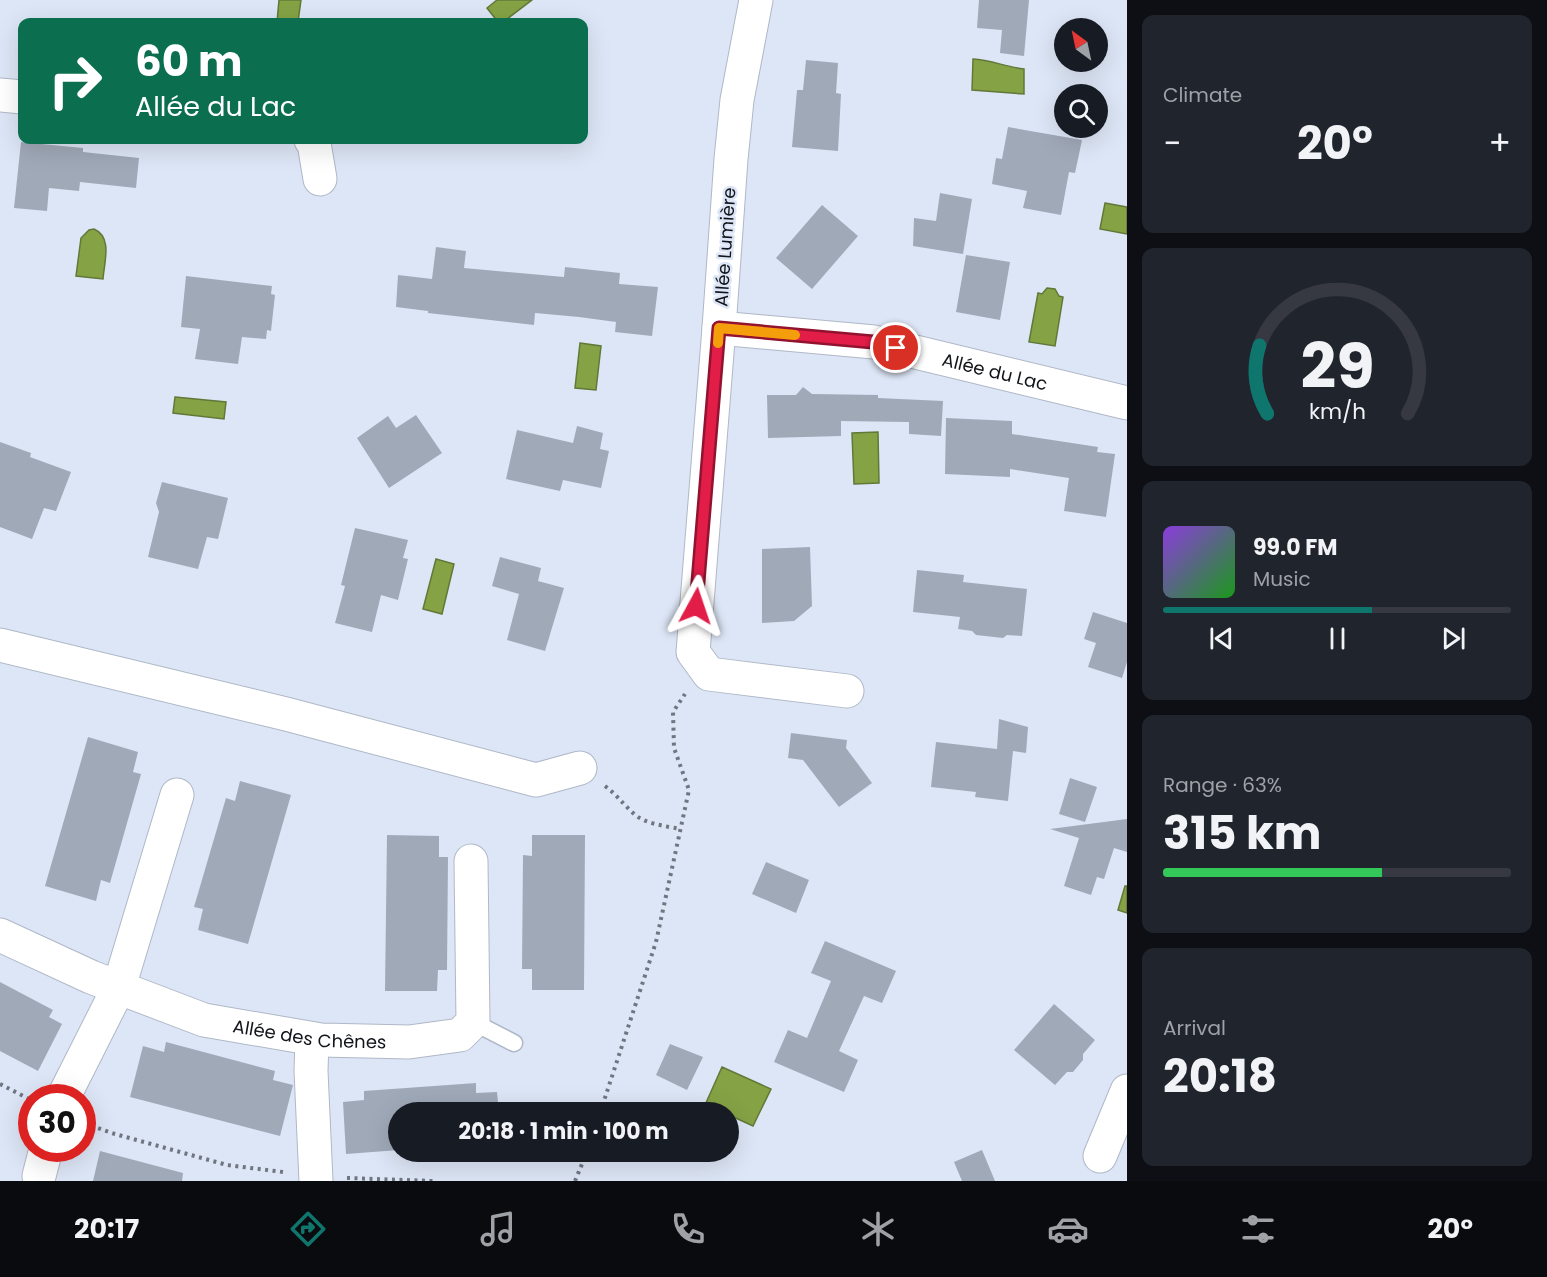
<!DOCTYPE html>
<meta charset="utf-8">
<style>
body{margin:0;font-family:Poppins,sans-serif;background:#20242c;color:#f1f3f6;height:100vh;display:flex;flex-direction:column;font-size:22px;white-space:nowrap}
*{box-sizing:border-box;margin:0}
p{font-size:20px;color:#9ea1a6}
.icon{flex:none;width:33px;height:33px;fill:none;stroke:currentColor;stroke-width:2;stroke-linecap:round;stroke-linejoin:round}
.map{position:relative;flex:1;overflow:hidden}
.drawer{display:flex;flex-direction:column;gap:15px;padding:15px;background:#0d0f14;width:420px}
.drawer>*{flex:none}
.banner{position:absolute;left:18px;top:18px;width:570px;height:126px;border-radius:12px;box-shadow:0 6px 24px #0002;background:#0b6e4f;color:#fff;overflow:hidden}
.needle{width:39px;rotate:327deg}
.fabs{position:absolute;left:1054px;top:18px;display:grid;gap:12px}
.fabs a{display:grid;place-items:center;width:54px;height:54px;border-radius:50%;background:#171b24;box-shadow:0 6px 24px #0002;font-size:30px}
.speed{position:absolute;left:18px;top:1084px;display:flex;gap:12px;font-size:30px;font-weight:700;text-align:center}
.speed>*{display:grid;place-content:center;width:78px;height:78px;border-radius:50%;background:#171b24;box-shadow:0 6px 24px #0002;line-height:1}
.speed .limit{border:9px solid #d22;background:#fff;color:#111}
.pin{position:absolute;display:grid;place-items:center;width:51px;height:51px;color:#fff;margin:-26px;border:3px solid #fff;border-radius:50%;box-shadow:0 2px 6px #0007}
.me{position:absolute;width:66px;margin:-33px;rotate:5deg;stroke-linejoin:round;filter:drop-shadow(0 0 4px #0008)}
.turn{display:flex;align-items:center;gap:21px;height:126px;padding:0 18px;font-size:27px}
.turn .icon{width:78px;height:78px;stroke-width:2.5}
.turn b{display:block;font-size:42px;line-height:51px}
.big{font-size:45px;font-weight:700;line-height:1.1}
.drawer .card{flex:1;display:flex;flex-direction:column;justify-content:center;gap:9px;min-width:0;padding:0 21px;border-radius:12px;background:#20242c}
.drawer .dial{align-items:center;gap:0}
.dial svg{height:156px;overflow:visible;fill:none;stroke:#363941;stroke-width:7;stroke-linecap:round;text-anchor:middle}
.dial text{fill:#f1f3f6;stroke:none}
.song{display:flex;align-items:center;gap:18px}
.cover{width:72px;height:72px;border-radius:9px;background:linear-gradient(135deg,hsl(270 70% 55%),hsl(120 70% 35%))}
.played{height:6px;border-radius:3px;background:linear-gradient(90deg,#0f766e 60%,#363941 60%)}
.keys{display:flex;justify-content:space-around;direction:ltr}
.heat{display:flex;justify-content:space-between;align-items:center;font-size:33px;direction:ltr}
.charge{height:9px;border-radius:4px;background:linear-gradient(90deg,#34c759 63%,#363941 0)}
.trip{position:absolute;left:388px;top:1102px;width:351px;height:60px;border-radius:30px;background:#171b24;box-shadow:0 6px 24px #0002;font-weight:700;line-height:60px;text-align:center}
.menu{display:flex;height:96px;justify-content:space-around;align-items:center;background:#090b0e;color:#9ea1a6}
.menu .icon{width:42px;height:42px}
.menu .active{color:#0f766e}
.menu b{font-size:27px;color:#f1f3f6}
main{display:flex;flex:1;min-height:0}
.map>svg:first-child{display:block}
.water{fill:#85a345;stroke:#627838;stroke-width:1.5}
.building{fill:#a0a9b8}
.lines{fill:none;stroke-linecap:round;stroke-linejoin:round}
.service-casing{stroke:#afb8c7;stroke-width:19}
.minor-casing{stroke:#afb8c7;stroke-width:35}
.path{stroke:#707680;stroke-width:4;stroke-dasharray:3 4.5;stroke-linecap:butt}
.service{stroke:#fff;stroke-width:16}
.minor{stroke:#fff;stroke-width:33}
.route-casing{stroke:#92132f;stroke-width:15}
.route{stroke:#e11d48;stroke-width:10}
.slow{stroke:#f59e0b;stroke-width:10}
.labels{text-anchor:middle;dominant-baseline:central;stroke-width:5;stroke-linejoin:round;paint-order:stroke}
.street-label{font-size:18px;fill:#111419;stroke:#dde6f6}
</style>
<main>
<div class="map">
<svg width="1127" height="1181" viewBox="0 0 1127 1181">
<rect width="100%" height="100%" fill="#dde6f6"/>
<path class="water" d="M279,0h22l-3,22h-21z
M497,0h35l-29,22h-5l-11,-14z
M973,59c18,1 33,8 51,10v25l-52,-4z
M1105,203l22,4v27l-27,-5z
M94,229c19,8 10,34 9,50l-27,-3 5,-38 8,-8z
M1047,288l8,1 4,7 4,1 -8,49 -26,-4 9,-49 4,1z
M580,343l21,3 -5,44 -21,-2z
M175,397l51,5 -2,17 -51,-6z
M878,432l1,51 -25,1 -2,-51z
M436,559l18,5 -12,50 -19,-5z
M1125,886h2v27l-9,-3z
M722,1067l49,22 -18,37 -24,-11v-2h-5l-19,-8z"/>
<path class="building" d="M979,0h50l-5,56 -24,-3 2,-23 -25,-2z
M806,60l32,3 -2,30 5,1 -3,57 -46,-4 5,-57h6z
M1008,127l74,13 -7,33 -6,-1 -8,43 -38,-7 4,-17 -35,-7 4,-26 6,1z
M21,142l62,6v4l56,6 -3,30 -56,-6 -1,9 -30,-3 -2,23 -33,-3z
M940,193l32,6 -9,55 -50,-8 1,-28 22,3z
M822,205l36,31 -46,53 -36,-31z
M436,247l30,4 -2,17 100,9 1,-10 55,6 -1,11 39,3 -6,49 -37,-4 1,-10 -37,-5 -44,-4 -1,12 -106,-12v-2l-32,-4 2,-32 34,4z
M966,255l44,7 -10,58 -44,-8z
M186,276l86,10 -1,8 4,1 -4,36 -4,-1 -1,9 -24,-2 -4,27 -43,-5 5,-30 -19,-2z
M803,387l9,7 66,1v3l65,3 -2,35 -32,-2v-12l-68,-1v15l-73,2 -1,-43h29z
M416,415l26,38 -53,35 -32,-50 31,-22 8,12z
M946,418l66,3v13l86,13 -1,5 18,2 -9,63 -42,-6 5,-33 -59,-9v8l-65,-3z
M577,426l26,7 -3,16 9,2 -8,37 -38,-8 -3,11 -54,-12 11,-49 56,13z
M0,442l31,11 -1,4 41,15 -15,39 -12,-3 -12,31 -32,-12z
M162,482l66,16 -10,41 -11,-2 -9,32 -50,-12 11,-45 -3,-9z
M355,528l53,12 -5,18 5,1 -10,41 -17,-5 -9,37 -37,-9 10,-37 -4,-1z
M810,547l2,59 -18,15 -32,2v-74z
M500,557l41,11 -3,13 26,7 -19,63 -38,-11 12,-46 -27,-8z
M917,570l47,5 -1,7 64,7 -5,47 -15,-1 -4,3 -27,-3 -4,-4 -14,-2 2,-12 -47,-5z
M1093,612l34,11v39l-5,16 -34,-11 8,-24 -12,-4z
M999,719l29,8 -2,26 -13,-2 -5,50 -33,-4 1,-5 -45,-5 5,-45 61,7z
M791,733l56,7 -1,8 26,35 -33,24 -36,-47 -15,-2z
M88,737l50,15 -5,20 8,2 -31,109 -9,-3 -5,21 -51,-15z
M1070,778l27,9 -12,35 -26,-8z
M240,781l51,14 -43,149 -50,-14 5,-21 -9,-2 32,-109 9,3z
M1127,819v33l-13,-4 -10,31 -7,-2 -6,18 -27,-9 15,-48 -29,-9z
M387,835l52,1v21h9l-1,113h-9l-1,21h-52z
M532,835h53l-1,155h-52v-21h-10l1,-114 9,1z
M766,862l43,18 -13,33 -44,-19z
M825,941l71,30 -14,32 -18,-7 -25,55 19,9 -14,32 -70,-30 14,-32 19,8 24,-57 -20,-8z
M0,982l53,28 -4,7 13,7 -24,47 -38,-20z
M1054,1004l41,36 -12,14v6l-10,12h-6l-12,13 -41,-35z
M166,1042l109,29 -2,9 20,5 -13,51 -150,-39 13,-51 21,6z
M670,1044l33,13 -16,33 -31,-15z
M476,1083v10l21,-1 2,21h-100v37l-53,4 -3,-52 21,-2v-9z
M982,1150l13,31h-33l-8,-19z
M100,1151l83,22 -1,8h-89z"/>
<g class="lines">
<g class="service-casing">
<path id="service" d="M473,1022l41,21"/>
</g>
<g class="minor-casing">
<g id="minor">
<path d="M756,0l-19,100 -6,59 -12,169 -26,324 16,22 138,17"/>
<path d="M0,95l22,2"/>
<path d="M311,140l3,3 6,36"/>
<path id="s1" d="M719,328l155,14 253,61"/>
<path d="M0,645l286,69 250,66 44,-12"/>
<path id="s2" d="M0,935l91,42 113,43 117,20 88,2 51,-7 13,-13 -2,-161"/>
<path d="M312,1039l-1,32 5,110"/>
<path d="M63,1098l56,-111 58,-192"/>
<path d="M1100,1156l27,-65"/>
<path d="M39,1176l7,-27"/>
</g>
</g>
<path class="path" d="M605,786c11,8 18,18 28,27 11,11 33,13 47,16
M0,1084l31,16
M600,1113l56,-171 33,-152 -15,-42 -1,-36 12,-18
M84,1123l31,11 112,31 56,7
M347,1178l86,3
M575,1181l12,-29"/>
<use href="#service" class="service"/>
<use href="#minor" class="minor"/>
</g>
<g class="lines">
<g class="route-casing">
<path id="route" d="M696,606l23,-278 154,14 23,6"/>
</g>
<use href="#route" class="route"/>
<path class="slow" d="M718,343l1,-15 76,7"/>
</g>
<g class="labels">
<g class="street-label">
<text transform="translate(725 247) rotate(-86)">Allée Lumière</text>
<text stroke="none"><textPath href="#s1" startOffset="280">Allée du Lac</textPath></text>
<text stroke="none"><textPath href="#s2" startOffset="328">Allée des Chênes</textPath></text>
</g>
</g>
</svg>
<div class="fabs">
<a><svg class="needle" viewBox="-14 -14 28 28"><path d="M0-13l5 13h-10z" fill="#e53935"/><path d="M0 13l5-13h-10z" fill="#9ea1a6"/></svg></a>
<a><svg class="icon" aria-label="search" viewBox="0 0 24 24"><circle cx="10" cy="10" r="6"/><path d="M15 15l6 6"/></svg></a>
</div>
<div class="speed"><div class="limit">30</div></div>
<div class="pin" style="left:896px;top:348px;background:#d93025"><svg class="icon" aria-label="arrive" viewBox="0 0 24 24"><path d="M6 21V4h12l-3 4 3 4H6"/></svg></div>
<svg class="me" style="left:696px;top:606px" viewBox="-20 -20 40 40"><path d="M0-17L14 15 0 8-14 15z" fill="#e11d48" stroke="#fff" stroke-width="4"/></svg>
<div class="trip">20:18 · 1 min · 100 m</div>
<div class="banner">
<div class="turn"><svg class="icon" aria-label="right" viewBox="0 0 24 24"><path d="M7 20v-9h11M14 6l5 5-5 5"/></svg><div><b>60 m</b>Allée du Lac</div></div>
</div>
</div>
<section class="drawer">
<div class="card"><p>Climate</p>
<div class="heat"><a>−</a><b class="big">20°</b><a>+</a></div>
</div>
<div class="card dial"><svg viewBox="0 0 100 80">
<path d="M14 69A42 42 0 1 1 86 69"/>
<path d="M14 69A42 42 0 0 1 10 34" stroke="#0f766e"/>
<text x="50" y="56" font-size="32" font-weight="700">29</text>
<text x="50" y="72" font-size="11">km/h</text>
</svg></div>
<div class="card">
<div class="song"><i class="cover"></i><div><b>99.0 FM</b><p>Music</p></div></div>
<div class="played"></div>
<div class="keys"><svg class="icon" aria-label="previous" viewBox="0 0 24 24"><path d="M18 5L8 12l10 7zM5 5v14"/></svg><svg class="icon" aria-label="pause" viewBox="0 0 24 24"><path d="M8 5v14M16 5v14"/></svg><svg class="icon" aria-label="next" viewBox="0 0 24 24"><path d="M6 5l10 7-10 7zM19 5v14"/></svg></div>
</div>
<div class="card"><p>Range · 63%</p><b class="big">315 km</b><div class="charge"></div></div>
<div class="card"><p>Arrival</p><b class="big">20:18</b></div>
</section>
</main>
<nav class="menu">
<b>20:17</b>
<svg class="icon active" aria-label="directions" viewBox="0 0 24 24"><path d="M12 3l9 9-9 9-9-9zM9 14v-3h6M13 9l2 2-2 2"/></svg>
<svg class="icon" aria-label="music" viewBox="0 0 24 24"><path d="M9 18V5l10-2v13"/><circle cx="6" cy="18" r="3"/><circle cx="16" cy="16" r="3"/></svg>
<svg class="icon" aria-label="phone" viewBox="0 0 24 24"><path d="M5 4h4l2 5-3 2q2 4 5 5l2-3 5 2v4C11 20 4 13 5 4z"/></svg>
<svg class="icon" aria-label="climate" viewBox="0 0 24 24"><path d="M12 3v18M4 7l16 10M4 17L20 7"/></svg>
<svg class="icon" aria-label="car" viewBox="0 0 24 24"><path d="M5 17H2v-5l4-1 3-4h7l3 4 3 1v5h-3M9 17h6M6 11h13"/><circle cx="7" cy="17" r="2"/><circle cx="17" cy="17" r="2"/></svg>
<svg class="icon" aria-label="filters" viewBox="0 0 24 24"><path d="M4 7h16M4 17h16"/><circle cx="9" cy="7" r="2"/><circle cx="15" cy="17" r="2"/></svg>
<b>20°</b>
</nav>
